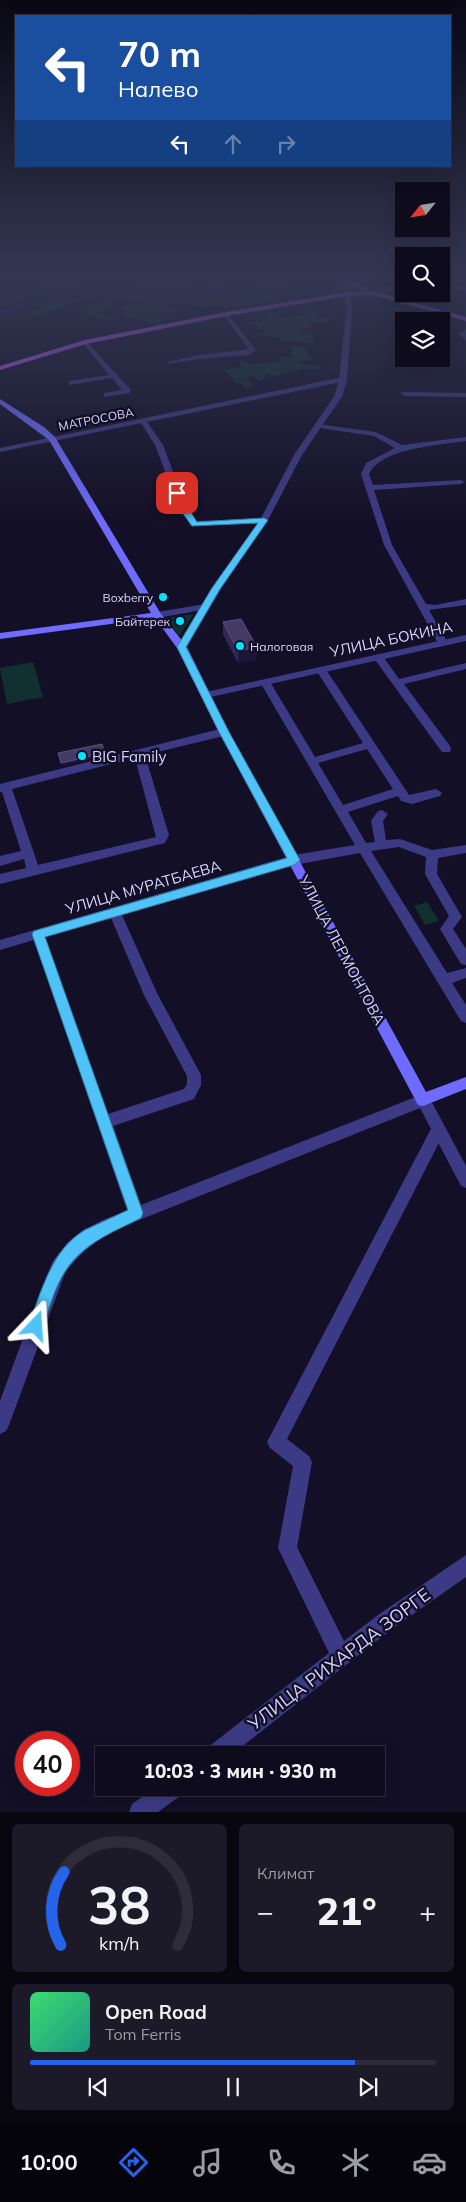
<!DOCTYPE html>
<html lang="ru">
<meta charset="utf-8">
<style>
body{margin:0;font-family:Mulish,sans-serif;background:#1c1929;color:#f1f3f6;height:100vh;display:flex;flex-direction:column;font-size:19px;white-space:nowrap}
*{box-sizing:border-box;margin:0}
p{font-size:16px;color:#9b9ba3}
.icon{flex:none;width:28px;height:28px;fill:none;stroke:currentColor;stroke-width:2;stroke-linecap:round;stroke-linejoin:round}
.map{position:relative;height:1812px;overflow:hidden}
.details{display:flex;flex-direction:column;gap:12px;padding:12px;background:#08060f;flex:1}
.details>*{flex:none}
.hud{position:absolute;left:15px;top:15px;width:436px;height:152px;border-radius:0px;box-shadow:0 5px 20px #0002,0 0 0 1px #2e2b3b;background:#1a4fa0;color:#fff;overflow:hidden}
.needle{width:32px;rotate:240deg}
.fabs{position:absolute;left:395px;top:182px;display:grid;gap:10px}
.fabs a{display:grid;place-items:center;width:55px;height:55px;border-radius:0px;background:#0e0b1c;box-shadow:0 5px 20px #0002,0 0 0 1px #2e2b3b;font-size:25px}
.speed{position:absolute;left:15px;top:1731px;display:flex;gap:10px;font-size:25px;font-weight:700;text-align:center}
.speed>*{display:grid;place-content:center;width:65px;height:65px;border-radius:50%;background:#0e0b1c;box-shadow:0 5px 20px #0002,0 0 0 1px #2e2b3b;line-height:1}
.speed .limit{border:8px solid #d22;background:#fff;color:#111}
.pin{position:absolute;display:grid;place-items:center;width:42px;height:42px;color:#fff;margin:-21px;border-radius:10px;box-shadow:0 2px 8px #0006}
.me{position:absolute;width:55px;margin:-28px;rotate:20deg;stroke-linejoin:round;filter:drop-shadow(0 0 4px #0008)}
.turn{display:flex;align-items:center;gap:18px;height:105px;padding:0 20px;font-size:22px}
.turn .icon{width:65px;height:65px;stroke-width:2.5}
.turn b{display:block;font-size:35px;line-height:42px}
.lanes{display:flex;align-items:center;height:48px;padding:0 20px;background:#0003;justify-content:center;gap:25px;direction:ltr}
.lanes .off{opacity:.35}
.big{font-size:38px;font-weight:800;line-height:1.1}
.details .widget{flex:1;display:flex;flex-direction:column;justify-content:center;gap:8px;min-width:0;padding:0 18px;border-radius:8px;background:#1c1929}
.details .dial{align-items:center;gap:0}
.dial svg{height:130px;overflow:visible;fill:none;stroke:#2e2b3b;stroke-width:7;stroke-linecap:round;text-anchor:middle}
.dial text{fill:#f1f3f6;stroke:none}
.song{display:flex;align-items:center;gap:15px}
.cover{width:60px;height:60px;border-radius:8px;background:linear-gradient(135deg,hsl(140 70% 55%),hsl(170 70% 35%))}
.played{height:5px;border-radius:2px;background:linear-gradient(90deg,#2563eb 80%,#2e2b3b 80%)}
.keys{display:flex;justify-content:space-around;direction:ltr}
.heat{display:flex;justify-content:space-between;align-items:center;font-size:28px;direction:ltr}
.details .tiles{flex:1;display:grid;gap:12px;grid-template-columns:1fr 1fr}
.widget:last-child{grid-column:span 2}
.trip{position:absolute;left:95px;top:1746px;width:290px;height:50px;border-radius:0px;background:#0e0b1c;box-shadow:0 5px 20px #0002,0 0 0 1px #2e2b3b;font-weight:800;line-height:50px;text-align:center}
.tabs{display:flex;height:80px;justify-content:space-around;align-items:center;background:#06040b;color:#9b9ba3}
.tabs .icon{width:35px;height:35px}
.tabs .active{color:#2563eb}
.tabs b{font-size:22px;color:#f1f3f6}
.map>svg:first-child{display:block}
.green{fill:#12302f}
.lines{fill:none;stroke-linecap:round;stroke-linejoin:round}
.river{fill:#0a1f44;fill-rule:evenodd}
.minor{fill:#3d3a85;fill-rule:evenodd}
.tertiary{fill:#3d3a85;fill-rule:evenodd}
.secondary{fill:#6f6bff;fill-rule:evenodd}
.primary{fill:#c25bff;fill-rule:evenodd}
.wall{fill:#312854}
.shaded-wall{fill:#1d163a}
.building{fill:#433a66;stroke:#5a527e}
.route{fill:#4fc3f7;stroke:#337fa1}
.poi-dot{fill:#00e5ff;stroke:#130f26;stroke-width:2}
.labels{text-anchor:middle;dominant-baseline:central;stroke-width:5;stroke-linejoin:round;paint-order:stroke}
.far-street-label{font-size:12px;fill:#d9d4ff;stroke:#130f26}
.far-poi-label{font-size:12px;fill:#d9d4ff;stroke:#130f26;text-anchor:end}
.street-label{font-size:15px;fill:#d9d4ff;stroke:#130f26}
.poi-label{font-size:15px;fill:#d9d4ff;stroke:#130f26;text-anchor:start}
.near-street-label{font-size:18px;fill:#d9d4ff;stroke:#130f26}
</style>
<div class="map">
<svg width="466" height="1812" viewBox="0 0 466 1812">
<rect width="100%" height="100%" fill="#130f26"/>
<path class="green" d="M101,275l65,5 32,-5h27c-20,9 -41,14 -63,14 -19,0 -38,-6 -58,-5 -35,1 -71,12 -104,23v-12l70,-16z
M258,275h30l2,5 -1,7 -11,2 3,9 -33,8 -52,1 -6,-3 -94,-6 17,-2h38l40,3 43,-5 22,-9z
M78,299l-1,3 -46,16 -13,2 32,-18z
M110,301l5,3 -14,8 9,6 11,-1c-16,10 -32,-4 -46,-11 9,-2 27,-1 35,-5z
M149,303l30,5c-9,6 -11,7 -20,2l-4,1 6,8v5c-13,0 -22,-7 -35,-6l-5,-11 7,-3z
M303,309h11l6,6 -1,4h11l1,3h-22v6h-9v3l14,4 -1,8 -31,-2 -3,-4 -23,-2v-2h9v-2l-17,-9h14l-1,-4 9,-1 -4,-6 8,-1 5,7 24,-1z
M294,346l12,1 2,7 6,7h-19v1l27,5 2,2h-23l-29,8 -5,-3 -4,1 4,4 -6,2 -8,-5 -8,3 9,6 -8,4 -4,-5 -7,-1 -12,-14 19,-2 -4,-6h5l7,3 32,-3 -2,-4h11l1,-6 -3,-4z
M194,614l-15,22 -13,-18z
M33,662l10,35 -36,7 -7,-36z
M427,902l12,19 -14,4 -11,-19z"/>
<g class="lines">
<path class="river" d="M232,275h14l-41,19h-136l-69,21v-6l68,-21h135z"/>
<path class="minor" d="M385,287h19v4h-18l-13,4 -3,-2z
M441,287h25v4h-25z
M226,312l29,37v2l-7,4 -49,4 -31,5v-2l31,-7 50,-6 -26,-35z
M466,329v12l-7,-8z
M85,340l45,49v4l-26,4v-4l18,-3 -10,-12 -43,7v-4l40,-6 -27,-33z
M343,377h3v4l-199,41 16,23 24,63 9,13 71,-3v4l-3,1 -73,3 -12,-18 -24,-63 -14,-22 -141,29v-4z
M402,392l64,1v4l-61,-1 -4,-2z
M317,424l59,8 26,13 64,-8v4c-26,4 -85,7 -97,33l4,11 88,-5 4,2 -4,2 -87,6 18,55 34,59 9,1 31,-6v6l-37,5 19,33 -2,2h-6l-2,-2 -54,-98 -23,-71 5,-11 29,-15 -21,-12 -54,-8 -4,-2z
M205,604l5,3 -2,2 -51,9 -5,-3 5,-3z
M378,654l4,1 17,24 67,-16v6l-62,15 46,62 1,3 -1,3h-8l-69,-95z
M321,667l4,1 84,127 27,-6 6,4 -2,3 -28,8 -11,-3 -3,-5 -50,16 18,31 9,-1 -4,-21 7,-10 4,-1 6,4 -5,7 3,19 14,-1 32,11 34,-5v8l-28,5 -1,16 25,43 -9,12 13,20v16l-5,-1 -21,-35 9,-13 -24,-42 1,-17 -27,-10 -28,4 76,122 19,-5v10l-14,5 14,22v18l-5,-2 -101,-168 -66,12 -172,50 35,78 44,82v10l-7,14 -81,27 31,87 -2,5 -6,3 -6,-3 -2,-5 -94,-273 -34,10v-10l294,-85 61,-10 -95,-163 5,-3 4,1 46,77 48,-14 -47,-73zM367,749l26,40 -50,16 -25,-42zM111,918l33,77 43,81v8l-3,5 -76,25 -63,-177z
M224,728l4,1 1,3 -1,3 -83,20 24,80 -4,8 -165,41v-10l26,-6 -2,-9 -24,7v-10l21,-5 -19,-59h-2v-8zM135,758l21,79 -118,28 -26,-76z
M438,1123l5,2 2,5 -2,5 -156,304 22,17 3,6 -15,85 47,94 34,-26 88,-60v22l-74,52 -161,126h-28l4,-7 122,-95 -51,-105 15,-82 -23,-18 -3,-6 166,-317z
M155,1788h28l-3,8 -22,16h-29l3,-8z"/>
<path class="tertiary" d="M341,276l3,2 7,16 1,20 -5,65 -4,16 -41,60 -34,65 -47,69 -34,58 -2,2h-6l-2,-2 34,-58 49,-69 34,-65 41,-60 4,-16 7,-65 -1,-20 -7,-16z
M466,635v6l-260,57 -5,-3 5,-3z
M423,1094l5,1 38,71v22l-5,-2 -41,-78 -306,122c-20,12 -35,24 -49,43l-56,152 -3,6 -6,3v-33l40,-109 13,-31 14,-18 16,-13 20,-10z"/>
<path class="secondary" d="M333,275h8l35,18 -3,2 -20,-8z
M0,399l44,28 11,10 106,177 26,33 42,85 197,360 40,-15v12l-43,17 -5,-1 -199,-373 -42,-84 -22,-30 -155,21v-6l151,-20 -102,-173 -49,-36z"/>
<path class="primary" d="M373,291l93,26v4l-93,-26 -25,1 -122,20 -140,28 -86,26v-4l85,-26 141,-28 122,-20z"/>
</g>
<path class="wall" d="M223,622l34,25v12l-19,4 -15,-29z"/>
<path class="shaded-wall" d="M257,647v12l-19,4v-12z
M105,753v3l-44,10v-3z"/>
<path class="building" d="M241,619l16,28 -19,4 -15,-29z
M102,744l3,9 -44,10 -3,-10z"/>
<linearGradient id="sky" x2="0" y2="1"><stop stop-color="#0a0815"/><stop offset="0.52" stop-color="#333752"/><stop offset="1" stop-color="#333752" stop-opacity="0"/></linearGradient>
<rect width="466" height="529" fill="url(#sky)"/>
<path class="route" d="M177,490c3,2 15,25 20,32l67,-4 4,2 -48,69 -34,58 43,85 71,128 -6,5 -249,72 98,276 -2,5c-28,14 -57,25 -75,52 -12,17 -17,42 -25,61l-5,2 -5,-2 -3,-5c14,-35 23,-76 57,-96 14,-7 29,-13 43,-20l-96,-276 2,-3 253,-73 -68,-126 -42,-85 35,-59 46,-65 -66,3 -13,-18 -6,-15z"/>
<g class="poi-dot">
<circle cx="163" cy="597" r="5"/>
<circle cx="180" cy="621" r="5"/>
<circle cx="240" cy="646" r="5"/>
<circle cx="82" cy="756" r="5"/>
</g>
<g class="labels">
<g class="far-street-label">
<text transform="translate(96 419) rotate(-11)">МАТРОСОВА</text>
</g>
<g class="far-poi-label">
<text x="153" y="597">Boxberry</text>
<text x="170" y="621">Байтерек</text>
<text x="250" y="646" text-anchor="start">Налоговая</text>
</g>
<g class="street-label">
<text transform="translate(391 639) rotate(-12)">УЛИЦА БОКИНА</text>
<text transform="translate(143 887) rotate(-16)">УЛИЦА МУРАТБАЕВА</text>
<text transform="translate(342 950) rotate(62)">УЛИЦА ЛЕРМОНТОВА</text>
</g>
<g class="poi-label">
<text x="92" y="756">BIG Family</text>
</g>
<g class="near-street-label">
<text transform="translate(339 1659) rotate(-37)">УЛИЦА РИХАРДА ЗОРГЕ</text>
</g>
</g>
</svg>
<div class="fabs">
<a><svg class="needle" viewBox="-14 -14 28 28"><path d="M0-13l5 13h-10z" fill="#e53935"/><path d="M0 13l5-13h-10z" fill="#9b9ba3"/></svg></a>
<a><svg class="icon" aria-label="search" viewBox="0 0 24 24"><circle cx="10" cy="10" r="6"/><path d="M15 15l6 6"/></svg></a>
<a><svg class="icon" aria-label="layers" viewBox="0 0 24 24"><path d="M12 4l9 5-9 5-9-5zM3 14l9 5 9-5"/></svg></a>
</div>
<div class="speed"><div class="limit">40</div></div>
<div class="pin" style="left:177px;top:493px;background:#d93025"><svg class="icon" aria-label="arrive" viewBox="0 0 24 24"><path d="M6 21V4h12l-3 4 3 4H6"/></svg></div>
<svg class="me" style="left:36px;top:1326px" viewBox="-20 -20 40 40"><path d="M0-17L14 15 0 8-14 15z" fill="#4fc3f7" stroke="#fff" stroke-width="4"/></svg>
<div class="trip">10:03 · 3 мин · 930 m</div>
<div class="hud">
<div class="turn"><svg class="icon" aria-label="left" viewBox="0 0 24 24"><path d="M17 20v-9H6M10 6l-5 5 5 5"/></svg><div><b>70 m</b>Налево</div></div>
<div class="lanes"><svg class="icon" aria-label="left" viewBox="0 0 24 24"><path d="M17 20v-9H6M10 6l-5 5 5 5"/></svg><svg class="icon off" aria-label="ahead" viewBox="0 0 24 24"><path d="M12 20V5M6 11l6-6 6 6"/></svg><svg class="icon off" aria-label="right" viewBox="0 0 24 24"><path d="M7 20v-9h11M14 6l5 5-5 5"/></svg></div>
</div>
</div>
<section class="details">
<div class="tiles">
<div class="widget dial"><svg viewBox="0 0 100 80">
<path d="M14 69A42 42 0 1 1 86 69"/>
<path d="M14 69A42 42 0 0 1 16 24" stroke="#2563eb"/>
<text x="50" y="56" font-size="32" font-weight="700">38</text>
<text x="50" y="72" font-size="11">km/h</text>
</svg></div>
<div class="widget"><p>Климат</p>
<div class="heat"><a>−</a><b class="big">21°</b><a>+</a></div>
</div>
<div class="widget">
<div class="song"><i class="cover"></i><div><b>Open Road</b><p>Tom Ferris</p></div></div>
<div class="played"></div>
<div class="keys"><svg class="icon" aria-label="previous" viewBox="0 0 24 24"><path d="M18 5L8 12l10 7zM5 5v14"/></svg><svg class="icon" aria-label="pause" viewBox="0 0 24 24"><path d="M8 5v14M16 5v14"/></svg><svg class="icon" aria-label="next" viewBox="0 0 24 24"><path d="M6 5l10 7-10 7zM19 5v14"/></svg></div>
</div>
</div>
</section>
<nav class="tabs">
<b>10:00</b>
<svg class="icon active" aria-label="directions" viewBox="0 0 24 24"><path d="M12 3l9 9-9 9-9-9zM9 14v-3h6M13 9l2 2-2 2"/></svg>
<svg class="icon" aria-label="music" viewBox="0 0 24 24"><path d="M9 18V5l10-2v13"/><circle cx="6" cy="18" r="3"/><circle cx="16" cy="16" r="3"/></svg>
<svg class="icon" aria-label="phone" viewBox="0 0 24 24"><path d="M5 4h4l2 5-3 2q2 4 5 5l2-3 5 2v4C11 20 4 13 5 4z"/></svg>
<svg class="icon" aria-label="climate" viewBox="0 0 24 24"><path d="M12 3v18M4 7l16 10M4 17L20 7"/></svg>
<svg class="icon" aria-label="car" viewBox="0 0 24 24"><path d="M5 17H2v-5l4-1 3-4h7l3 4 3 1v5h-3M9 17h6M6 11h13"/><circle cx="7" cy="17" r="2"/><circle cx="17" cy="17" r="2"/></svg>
</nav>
